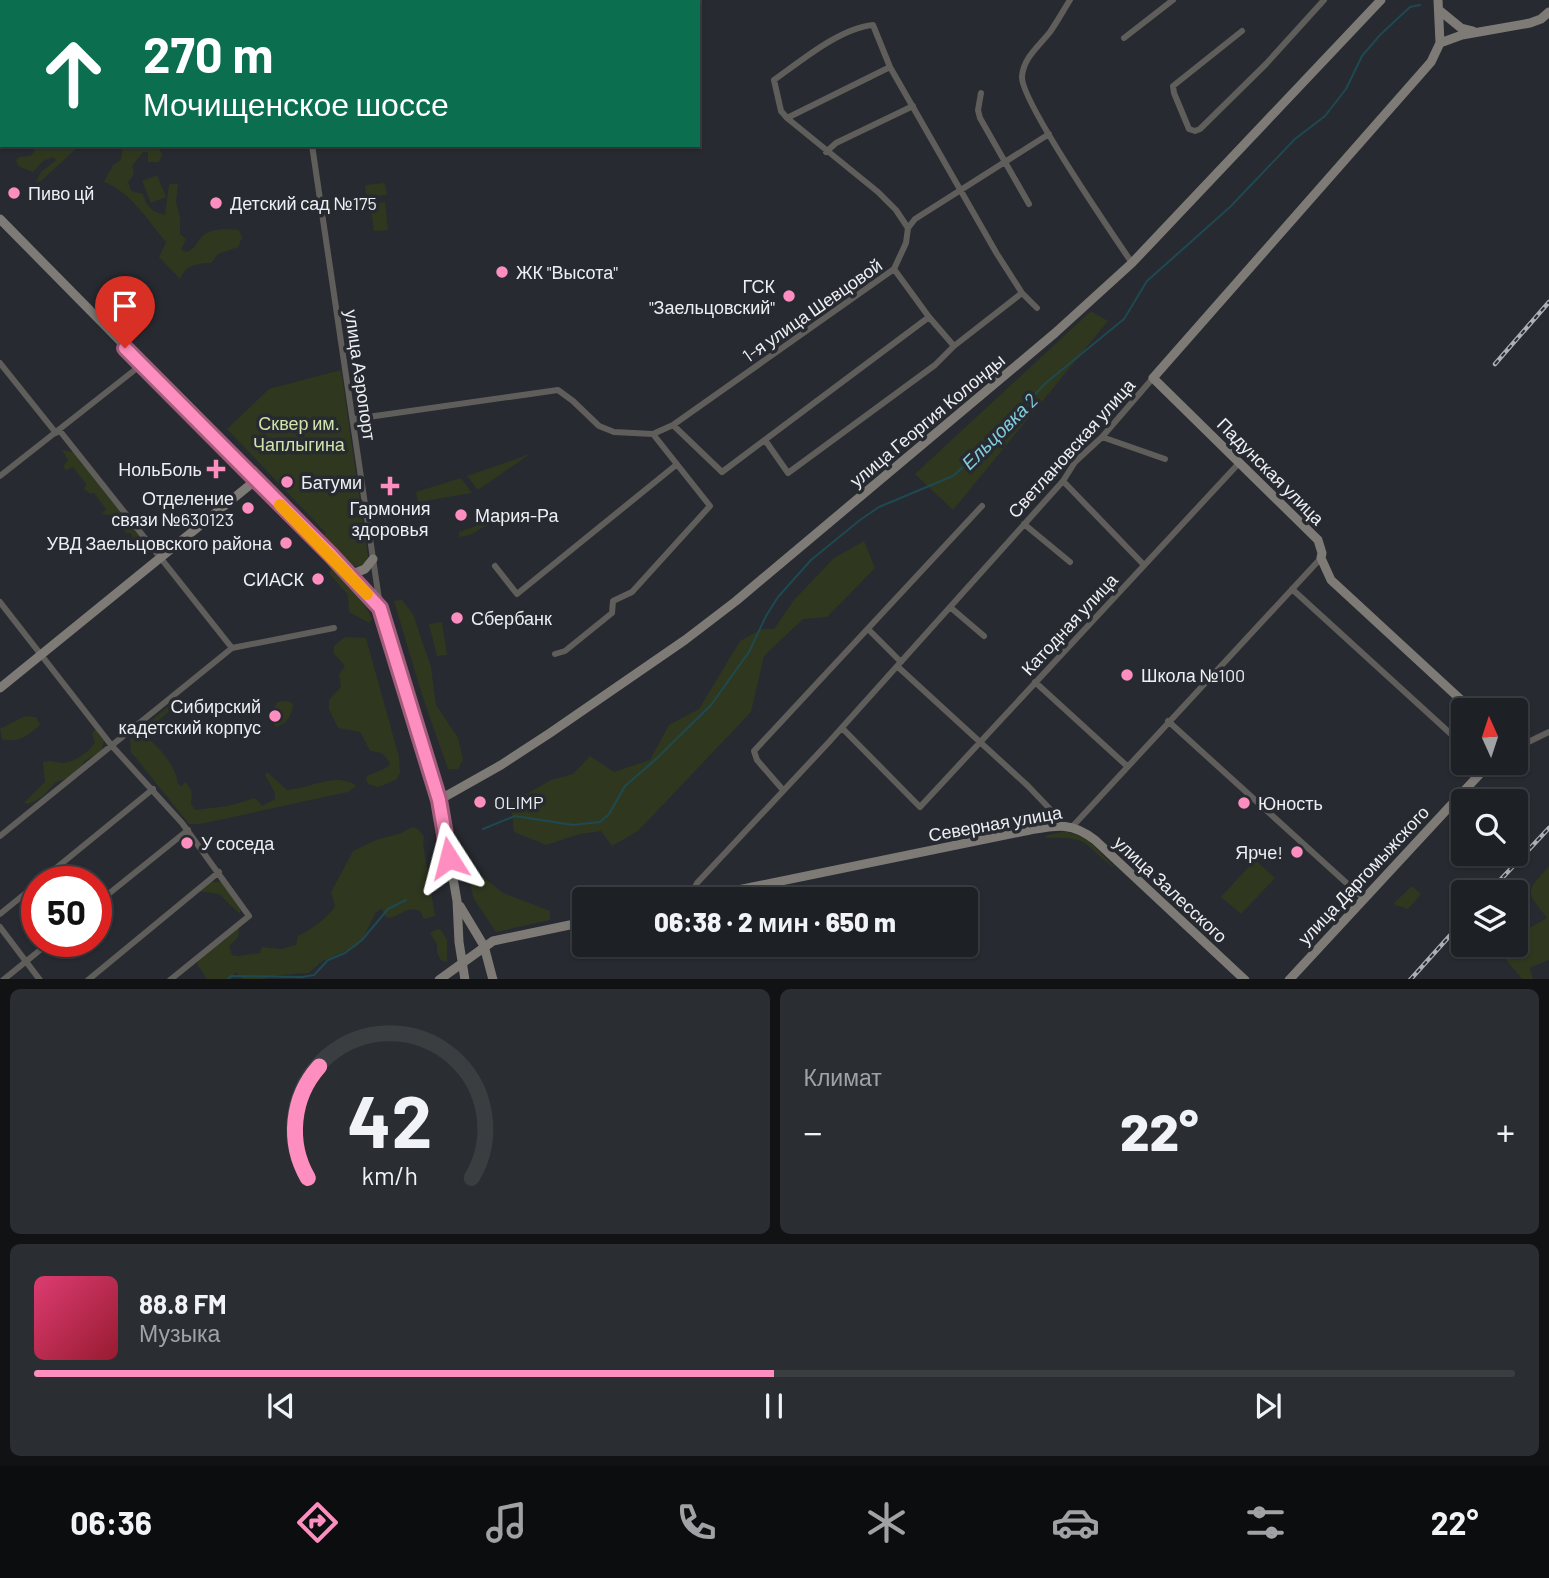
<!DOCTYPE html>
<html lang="ru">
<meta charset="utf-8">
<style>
body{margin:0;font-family:Barlow,sans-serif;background:#2a2d31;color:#f1f3f6;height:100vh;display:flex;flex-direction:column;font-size:26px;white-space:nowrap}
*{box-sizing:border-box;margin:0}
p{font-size:23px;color:#a0a3a6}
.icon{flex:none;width:38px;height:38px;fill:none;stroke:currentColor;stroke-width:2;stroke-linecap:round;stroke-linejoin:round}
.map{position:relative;height:979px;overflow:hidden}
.panel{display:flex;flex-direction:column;gap:10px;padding:10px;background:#101214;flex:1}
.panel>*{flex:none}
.banner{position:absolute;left:0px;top:0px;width:700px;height:147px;box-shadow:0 2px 5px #0004,0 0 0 2px #3b3e41;background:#0b6e4f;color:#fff;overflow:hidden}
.needle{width:46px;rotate:357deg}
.buttons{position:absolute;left:1451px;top:698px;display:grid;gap:14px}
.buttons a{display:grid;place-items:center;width:77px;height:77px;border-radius:7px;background:#1d2024;box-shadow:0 2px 5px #0004,0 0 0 2px #3b3e41;font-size:35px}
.speed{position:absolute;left:21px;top:866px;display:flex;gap:14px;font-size:35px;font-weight:700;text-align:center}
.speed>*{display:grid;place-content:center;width:91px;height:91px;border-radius:50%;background:#1d2024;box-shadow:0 2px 5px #0004,0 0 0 2px #3b3e41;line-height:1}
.speed .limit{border:10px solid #d22;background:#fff;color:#111}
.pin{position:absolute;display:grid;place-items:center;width:60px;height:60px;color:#fff;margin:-72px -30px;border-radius:50% 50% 50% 0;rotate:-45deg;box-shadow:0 0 7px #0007}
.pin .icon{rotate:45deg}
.me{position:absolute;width:77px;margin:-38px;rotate:351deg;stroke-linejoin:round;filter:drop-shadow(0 0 5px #0008)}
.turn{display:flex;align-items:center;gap:24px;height:147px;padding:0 28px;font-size:32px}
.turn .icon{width:91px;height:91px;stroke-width:2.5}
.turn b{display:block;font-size:49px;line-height:60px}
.big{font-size:52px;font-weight:800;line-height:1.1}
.panel .widget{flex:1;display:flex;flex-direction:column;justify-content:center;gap:10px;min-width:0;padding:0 24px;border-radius:10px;background:#2a2d31}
.panel .dial{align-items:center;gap:0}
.dial svg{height:182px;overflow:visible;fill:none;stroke:#3b3e41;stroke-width:7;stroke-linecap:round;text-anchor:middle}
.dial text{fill:#f1f3f6;stroke:none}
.song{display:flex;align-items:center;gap:21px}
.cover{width:84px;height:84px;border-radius:10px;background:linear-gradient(135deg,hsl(340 70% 55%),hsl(350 70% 35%))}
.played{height:7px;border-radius:4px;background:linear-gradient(90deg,#fd8ebf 50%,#3b3e41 50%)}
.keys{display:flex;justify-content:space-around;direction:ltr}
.heat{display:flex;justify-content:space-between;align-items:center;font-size:38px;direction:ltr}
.panel .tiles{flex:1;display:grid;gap:10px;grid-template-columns:1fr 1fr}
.widget:last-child{grid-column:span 2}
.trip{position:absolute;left:572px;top:887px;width:406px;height:70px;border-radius:7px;background:#1d2024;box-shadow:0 2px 5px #0004,0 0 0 2px #3b3e41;font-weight:800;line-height:70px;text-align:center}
.tabs{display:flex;height:112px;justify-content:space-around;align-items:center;background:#0c0d0e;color:#a0a3a6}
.tabs .icon{width:49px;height:49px}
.tabs .selected{color:#fd8ebf}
.tabs b{font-size:32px;color:#f1f3f6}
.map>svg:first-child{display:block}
.green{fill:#2f381f}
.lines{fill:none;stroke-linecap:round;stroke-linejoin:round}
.stream{stroke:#1e4951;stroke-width:2}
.street{stroke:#605e5b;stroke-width:6}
.secondary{stroke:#7e7b76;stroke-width:9}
.rail-casing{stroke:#acafb3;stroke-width:4.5}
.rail{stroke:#272a30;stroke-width:2;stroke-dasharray:5;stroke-linecap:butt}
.route-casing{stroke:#a45c7c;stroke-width:18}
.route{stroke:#fd8ebf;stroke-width:12}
.slow{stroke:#f59e0b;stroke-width:12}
.poi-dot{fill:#fd8ebf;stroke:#272a30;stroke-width:2.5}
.labels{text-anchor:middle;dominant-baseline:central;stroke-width:7;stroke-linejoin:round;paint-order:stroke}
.poi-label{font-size:18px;fill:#edeff3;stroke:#272a30;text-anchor:start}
.street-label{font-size:18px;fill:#edeff3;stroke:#272a30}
.park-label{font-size:18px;fill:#cfe3aa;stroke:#272a30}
.water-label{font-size:19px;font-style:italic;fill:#81cddd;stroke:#272a30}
</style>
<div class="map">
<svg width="1549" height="980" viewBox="0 0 1549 980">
<rect width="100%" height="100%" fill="#272a30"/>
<path class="green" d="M27,145h53l-39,36 -5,1 5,-10 15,-12 -3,-3 -10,4 -10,11 -15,-6 -2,-6 3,-3 12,-1 4,-6z
M158,145l4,9 -3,8h-11v-10h-5l-11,14 2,8 -6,8 3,9 12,3c3,12 9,18 22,21l4,-31h9l-2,18 4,16v16l6,5 -5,11 6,2c8,-4 8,-6 12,-12 9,-13 27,-11 40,-10l3,8 -4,9 -20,7 -7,9c-15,1 -24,1 -31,16l-21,-22 7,-15c-18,-21 -35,-50 -62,-60l9,-17 8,-5 2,-14z
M157,175l9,22 -15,6 -9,-22z
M385,183l2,12 -21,2 -1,-12z
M385,202l3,28 -14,1 -4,-27z
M1091,311l17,10 -155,189 -38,-36z
M341,370l27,187 -4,7c-17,9 -31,-15 -42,-27l4,-4 -99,-104 42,-40z
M62,450l12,2 76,98 -2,6 -14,-15 -3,-8h-5l-11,-17 -13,-2 4,-5 -12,-16 -4,1 -6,-5 2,-5 -13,-17 -7,3 -3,-4 5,-6z
M530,454l-52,36 -11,-14z
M461,478l11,15 -54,9 -2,-10z
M496,514l3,4 -29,17 -11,2v-5l14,-5z
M864,541l11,27 -48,49 -24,2 -39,37 -13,56 -113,119 -26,15 -11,-15 -21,3 -34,11 -32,-13 -3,-29 40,-23 22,-6 17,-18 24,16 36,-12 19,-35 30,-16 41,-68 22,-12h12l20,-29 40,-42z
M332,568l32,34 8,17 -3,4 -20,-11 -1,-17 -19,-22z
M402,600l11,14 18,53 5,38 22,33 5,21 -5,10h-10l-26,-74 -28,-94z
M442,622l5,33 -10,1 -8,-32z
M345,637l21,1 33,119 1,16 -4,7 -18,7 -10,-3 -2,-4 1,-4 21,-9 2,-4 -8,-10 -12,-2 -10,-19 -22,-4 -9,-19v-9l12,-13 -2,-13 6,-7 -2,-4 -9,-9v-8z
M287,701l6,3c-1,11 -6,20 -17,23l-4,-5 -1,-6 6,-14z
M171,704l3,3 -31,27c15,12 33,31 35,50l4,2 3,-4c8,8 7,12 6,22l4,6 33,-4 27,-8 7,8 13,-7v-6l-10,-18 2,-3 20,18c21,-1 48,-18 68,-5v2l-7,5 -148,32h-11l-58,-72 -1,-13z
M25,716l11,1 4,8c-11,10 -23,19 -38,14l-2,-10z
M95,729l9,12 -3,11 -17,9 -6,14 -22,7 -14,15 -13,7 -5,-1 21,-21 -2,-20c8,-2 10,-1 17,1 12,1 30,-11 35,-21l-3,-8z
M413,827l5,2 6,8 -1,6 12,73 -11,3 -4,-8c-14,-5 -17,3 -30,7l-4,-1 -4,-8 -6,3 -15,30 -5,5 -34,14 -13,12 -29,2 -17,4 -19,1 -9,-8 -3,7h-25l-10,-15 3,-6 39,-31 -1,10 -9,9 3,9 6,1 22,-3 2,-6 19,2 15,-4 2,-9c12,-6 30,-18 37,-30l-4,-14 22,-41 23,-11 25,-7z
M1065,831l22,8 28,29c-33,-22 -21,-32 -69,-30l-1,-2z
M1255,860l20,18 -34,36 -20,-17z
M468,865l35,28 47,18v9l-54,12 -22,-33 -9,-32z
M1549,866v94l-19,8 3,11h-11l-18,-22 2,-7 10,-5 10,-15 21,-12c-21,-28 -23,-24 2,-52z
M212,882h9l19,26v6l-21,-20 -21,-3z
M1412,886l9,8 -13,15 -15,-5z
M438,929l4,2 5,9v22l-6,-2 -4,-7v-9l-7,-11z"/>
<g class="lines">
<path class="stream" d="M483,829l32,-13 58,9 27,-3 9,-8 16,-28 31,-27 55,-54 38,-53 17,-36 12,-19 33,-37 49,-40 19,-13 74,-31 18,-16 76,-78 77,-63 23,-38 83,-74 65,-68 30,-23 21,-27 16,-33 18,-21 30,-28 10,-2
M227,980l4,-4 71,1 12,-2 14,-15 17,-7 17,-13 26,-31 18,-9"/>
<path class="street" d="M289,0l1,2
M1070,0c-7,11 -13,22 -20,32 -11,14 -27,26 -28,45 -1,24 91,158 110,186
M1242,31l-69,55 1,7 15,36 6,2 5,-2 66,-65 58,-64
M1124,38l49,-38
M981,93l-3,17 2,8 49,86
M787,118l103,-51
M312,145l68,461
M826,152l10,-9 77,-37
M908,228l-12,-18 -18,-18 -91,-74 -6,-7 -7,-31c27,-19 66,-52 99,-55l17,42 107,187 25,39 15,15
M894,269l35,48 25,29
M0,363l56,70
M354,419l204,-29 15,11 26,25 15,6 39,2 20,-9 221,-156 12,-26 2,-15 7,-9 134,-85
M673,425l49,47 207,-155
M60,431l172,217
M1102,437l63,22
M765,440l23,33 147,-108 19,-19 68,-53
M0,476l141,-111
M1063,481l81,84
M1024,524l46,38
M495,566l22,28 159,-129
M1292,589l171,156
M0,602l112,144 70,77 67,93 -79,64
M950,607l34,29
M869,630l32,32
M555,654l10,-3 47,-38 1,-12 19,-9 78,-86 -57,-72
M897,666l131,120 21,22 11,17
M1035,682l92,84
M1168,721l195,177
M842,728l78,79 320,-345
M1516,748l33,-16
M783,790l-26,-30 -3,-9 228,-245
M1072,827l249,-269
M0,836l232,-188 102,-20
M39,882l114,-93
M689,899l8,-16 132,-141 234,-261 12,-19 27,-25 51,-59
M96,904l92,-74
M0,914l37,-30
M0,927l40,53
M3,980l47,-38
M88,980l131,-108"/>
<path class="secondary" d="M1438,0l2,43 -9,19 -278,316 165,162 4,13 -1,5 10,22 141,130
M1439,10l22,18 12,3
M1440,43l22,-8 68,-12 11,-4 8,-7
M0,219l331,336 49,53 61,201 16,92 2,41 6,38
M350,575l15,-6 8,-10
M0,688l256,-208
M439,800l62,-35 49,-32 135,-93 51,-39 319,-268 77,-70 249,-263
M689,900l341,-70c28,-5 42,-8 65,10l150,140
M460,906l24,40 9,34
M439,980l54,-39 91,-19
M1289,980l201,-217"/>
<g class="rail-casing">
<path id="rail" d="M1495,364l54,-62
M1489,892l60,-64
M1410,980l53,-59"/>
</g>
<use href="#rail" class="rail"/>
</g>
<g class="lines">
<g class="route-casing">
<path id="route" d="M125,348l206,207 49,53 59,192 10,58"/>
</g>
<use href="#route" class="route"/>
<path class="slow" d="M280,505l87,89"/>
</g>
<g class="poi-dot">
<circle cx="14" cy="193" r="7"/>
<circle cx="216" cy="203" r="7"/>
<circle cx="502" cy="272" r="7"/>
<circle cx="789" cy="296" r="7"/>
<path d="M212.5 458.5h7v7h7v7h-7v7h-7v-7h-7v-7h7z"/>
<circle cx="287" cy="482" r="7"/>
<path d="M386.5 475.5h7v7h7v7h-7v7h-7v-7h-7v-7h7z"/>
<circle cx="248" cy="508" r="7"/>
<circle cx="461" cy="515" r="7"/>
<circle cx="286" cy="543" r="7"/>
<circle cx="318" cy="579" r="7"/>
<circle cx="457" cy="618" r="7"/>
<circle cx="1127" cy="675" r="7"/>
<circle cx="275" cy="716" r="7"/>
<circle cx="480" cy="802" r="7"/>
<circle cx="1244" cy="803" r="7"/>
<circle cx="187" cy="843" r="7"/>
<circle cx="1297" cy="852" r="7"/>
</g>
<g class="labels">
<g class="poi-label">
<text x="28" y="193">Пиво цй</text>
<text x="230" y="203">Детский сад №175</text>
<text x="516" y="272">ЖК "Высота"</text>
<text x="775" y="286" text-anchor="end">ГСК<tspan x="775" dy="21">"Заельцовский"</tspan></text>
<text x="202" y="469" text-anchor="end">НольБоль</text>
<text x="301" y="482">Батуми</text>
<text x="234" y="498" text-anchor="end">Отделение<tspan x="234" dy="21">связи №630123</tspan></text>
<text x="390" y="508" text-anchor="middle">Гармония<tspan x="390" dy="21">здоровья</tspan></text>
<text x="475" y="515">Мария-Ра</text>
<text x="272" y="543" text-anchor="end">УВД Заельцовского района</text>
<text x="304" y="579" text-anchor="end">СИАСК</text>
<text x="471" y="618">Сбербанк</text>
<text x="1141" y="675">Школа №100</text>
<text x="261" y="706" text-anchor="end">Сибирский<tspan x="261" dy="21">кадетский корпус</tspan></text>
<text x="494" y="802">OLIMP</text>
<text x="1258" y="803">Юность</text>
<text x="201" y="843">У соседа</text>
<text x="1283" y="852" text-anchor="end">Ярче!</text>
</g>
<g class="street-label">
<text transform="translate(812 310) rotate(-35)">1-я улица Шевцовой</text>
<text transform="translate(361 375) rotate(82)">улица Аэропорт</text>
<text transform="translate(927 420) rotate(-40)">улица Георгия Колонды</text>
<text transform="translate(1071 448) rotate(-48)">Светлановская улица</text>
<text transform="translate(1271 471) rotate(45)">Падунская улица</text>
<text transform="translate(1069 624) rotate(-47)">Катодная улица</text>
<text transform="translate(995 823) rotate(-10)">Северная улица</text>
<text transform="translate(1363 875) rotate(-47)">улица Даргомыжского</text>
<text transform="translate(1171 889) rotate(43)">улица Залесского</text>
</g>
<g class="park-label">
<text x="299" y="423">Сквер им.<tspan x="299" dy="21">Чаплыгина</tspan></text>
</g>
<g class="water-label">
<text transform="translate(999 431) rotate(-45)">Ельцовка 2</text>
</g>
</g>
</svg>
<div class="buttons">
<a><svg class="needle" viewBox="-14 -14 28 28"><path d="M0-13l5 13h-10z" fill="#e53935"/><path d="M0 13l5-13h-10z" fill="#a0a3a6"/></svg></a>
<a><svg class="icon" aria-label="search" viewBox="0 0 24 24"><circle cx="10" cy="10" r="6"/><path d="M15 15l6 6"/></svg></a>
<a><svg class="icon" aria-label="layers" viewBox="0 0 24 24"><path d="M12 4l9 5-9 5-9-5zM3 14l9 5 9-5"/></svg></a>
</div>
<div class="speed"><div class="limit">50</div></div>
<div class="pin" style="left:125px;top:348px;background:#d93025"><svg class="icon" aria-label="arrive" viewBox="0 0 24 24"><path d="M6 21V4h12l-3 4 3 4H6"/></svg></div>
<svg class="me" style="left:449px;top:858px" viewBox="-20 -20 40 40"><path d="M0-17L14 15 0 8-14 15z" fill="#fd8ebf" stroke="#fff" stroke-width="4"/></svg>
<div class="trip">06:38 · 2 мин · 650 m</div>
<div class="banner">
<div class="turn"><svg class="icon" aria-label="ahead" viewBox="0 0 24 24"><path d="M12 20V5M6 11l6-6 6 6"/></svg><div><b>270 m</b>Мочищенское шоссе</div></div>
</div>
</div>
<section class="panel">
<div class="tiles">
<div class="widget dial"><svg viewBox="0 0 100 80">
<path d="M14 69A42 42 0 1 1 86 69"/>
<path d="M14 69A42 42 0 0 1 19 20" stroke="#fd8ebf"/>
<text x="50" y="56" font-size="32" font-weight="700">42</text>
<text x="50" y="72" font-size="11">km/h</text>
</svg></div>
<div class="widget"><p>Климат</p>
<div class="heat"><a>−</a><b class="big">22°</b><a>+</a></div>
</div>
<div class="widget">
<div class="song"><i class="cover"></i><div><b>88.8 FM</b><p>Музыка</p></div></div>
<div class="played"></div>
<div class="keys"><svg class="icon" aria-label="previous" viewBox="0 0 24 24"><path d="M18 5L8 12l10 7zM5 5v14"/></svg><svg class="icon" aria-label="pause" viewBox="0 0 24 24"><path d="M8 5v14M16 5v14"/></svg><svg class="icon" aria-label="next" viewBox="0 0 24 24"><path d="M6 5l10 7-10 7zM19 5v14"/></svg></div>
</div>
</div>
</section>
<nav class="tabs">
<b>06:36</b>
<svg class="icon selected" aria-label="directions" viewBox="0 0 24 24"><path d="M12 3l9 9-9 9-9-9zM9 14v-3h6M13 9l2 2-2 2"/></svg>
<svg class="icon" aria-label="music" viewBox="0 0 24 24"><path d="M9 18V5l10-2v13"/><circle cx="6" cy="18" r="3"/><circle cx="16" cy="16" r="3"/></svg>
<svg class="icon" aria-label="phone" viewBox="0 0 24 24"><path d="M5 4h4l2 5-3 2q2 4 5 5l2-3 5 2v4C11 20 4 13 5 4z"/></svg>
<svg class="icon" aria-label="climate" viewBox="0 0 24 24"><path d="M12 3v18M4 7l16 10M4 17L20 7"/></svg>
<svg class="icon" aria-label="car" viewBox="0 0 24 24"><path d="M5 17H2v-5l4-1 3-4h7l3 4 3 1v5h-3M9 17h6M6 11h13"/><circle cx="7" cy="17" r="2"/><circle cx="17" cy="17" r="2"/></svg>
<svg class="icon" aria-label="filters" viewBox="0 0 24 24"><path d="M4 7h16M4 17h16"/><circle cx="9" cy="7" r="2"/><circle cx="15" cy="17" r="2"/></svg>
<b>22°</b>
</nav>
